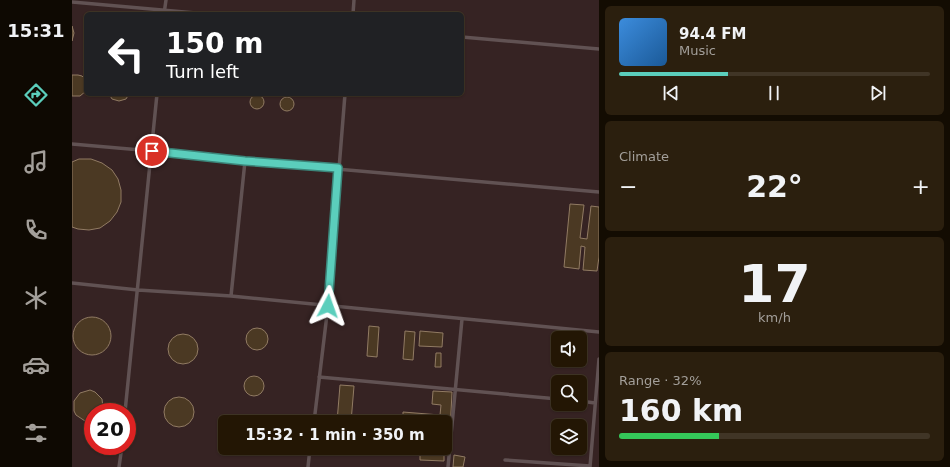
<!DOCTYPE html>
<meta charset="utf-8">
<style>
body{margin:0;font-family:"DejaVu Sans",sans-serif;background:#2b1f0e;color:#f1f3f6;height:100vh;display:flex;flex-direction:column;font-size:15px;white-space:nowrap}
*{box-sizing:border-box;margin:0}
p{font-size:13px;color:#a39f9a}
.icon{flex:none;width:22px;height:22px;fill:none;stroke:currentColor;stroke-width:2;stroke-linecap:round;stroke-linejoin:round}
.map{position:relative;flex:1;overflow:hidden}
.panel{display:flex;flex-direction:column;gap:6px;padding:6px;background:#130c02;width:351px}
.panel>*{flex:none}
.guide{position:absolute;left:12px;top:12px;width:380px;height:84px;border-radius:6px;box-shadow:0 1px 3px #0004,0 0 0 1px #403526;background:#202124;color:#fff;overflow:hidden}
.controls{position:absolute;left:479px;top:331px;display:grid;gap:8px}
.controls a{display:grid;place-items:center;width:36px;height:36px;border-radius:6px;background:#231604;box-shadow:0 1px 3px #0004,0 0 0 1px #403526;font-size:20px}
.speed{position:absolute;left:12px;top:403px;display:flex;gap:8px;font-size:20px;font-weight:700;text-align:center}
.speed>*{display:grid;place-content:center;width:52px;height:52px;border-radius:50%;background:#231604;box-shadow:0 1px 3px #0004,0 0 0 1px #403526;line-height:1}
.speed .limit{border:6px solid #d22;background:#fff;color:#111}
.pin{position:absolute;display:grid;place-items:center;width:34px;height:34px;color:#fff;margin:-17px;border:2px solid #fff;border-radius:50%;box-shadow:0 1px 4px #0007}
.me{position:absolute;width:44px;margin:-22px;rotate:4deg;stroke-linejoin:round;filter:drop-shadow(0 0 3px #0008)}
.turn{display:flex;align-items:center;gap:14px;height:84px;padding:0 16px;font-size:18px}
.turn .icon{width:52px;height:52px;stroke-width:2.5}
.turn b{display:block;font-size:28px;line-height:34px}
.big{font-size:30px;font-weight:600;line-height:1.1}
.panel .card{flex:1;display:flex;flex-direction:column;justify-content:center;gap:6px;min-width:0;padding:0 14px;border-radius:6px;background:#2b1f0e}
.panel .dial{align-items:center;gap:0}
.dial b{font-size:52px;line-height:1}
.song{display:flex;align-items:center;gap:12px}
.cover{width:48px;height:48px;border-radius:6px;background:linear-gradient(135deg,hsl(210 70% 55%),hsl(210 70% 35%))}
.played{height:4px;border-radius:2px;background:linear-gradient(90deg,#5bcebc 35%,#403526 35%)}
.keys{display:flex;justify-content:space-around;direction:ltr}
.heat{display:flex;justify-content:space-between;align-items:center;font-size:22px;direction:ltr}
.charge{height:6px;border-radius:3px;background:linear-gradient(90deg,#34c759 32%,#403526 0)}
.trip{position:absolute;left:146px;top:415px;width:234px;height:40px;border-radius:6px;background:#231604;box-shadow:0 1px 3px #0004,0 0 0 1px #403526;font-weight:600;line-height:40px;text-align:center}
main{display:flex;flex:1;min-height:0}
.tab-bar{display:flex;flex-direction:column;width:72px;justify-content:space-around;align-items:center;background:#0e0902;color:#a39f9a}
.tab-bar .icon{width:28px;height:28px}
.tab-bar .active{color:#5bcebc}
.tab-bar b{font-size:18px;color:#f1f3f6}
.map>svg:first-child{display:block}
.industrial{fill:#362323;fill-rule:evenodd}
.building{fill:#4b3923;stroke:#917b63}
.lines{fill:none;stroke-linecap:round;stroke-linejoin:round}
.lane{stroke:#615253;stroke-width:3.5}
.route-casing{stroke:#3b867a;stroke-width:10}
.route{stroke:#5bcebc;stroke-width:7}
</style>
<main>
<nav class="tab-bar">
<b>15:31</b>
<svg class="icon active" aria-label="directions" viewBox="0 0 24 24"><path d="M12 3l9 9-9 9-9-9zM9 14v-3h6M13 9l2 2-2 2"/></svg>
<svg class="icon" aria-label="music" viewBox="0 0 24 24"><path d="M9 18V5l10-2v13"/><circle cx="6" cy="18" r="3"/><circle cx="16" cy="16" r="3"/></svg>
<svg class="icon" aria-label="phone" viewBox="0 0 24 24"><path d="M5 4h4l2 5-3 2q2 4 5 5l2-3 5 2v4C11 20 4 13 5 4z"/></svg>
<svg class="icon" aria-label="climate" viewBox="0 0 24 24"><path d="M12 3v18M4 7l16 10M4 17L20 7"/></svg>
<svg class="icon" aria-label="car" viewBox="0 0 24 24"><path d="M5 17H2v-5l4-1 3-4h7l3 4 3 1v5h-3M9 17h6M6 11h13"/><circle cx="7" cy="17" r="2"/><circle cx="17" cy="17" r="2"/></svg>
<svg class="icon" aria-label="filters" viewBox="0 0 24 24"><path d="M4 7h16M4 17h16"/><circle cx="9" cy="7" r="2"/><circle cx="15" cy="17" r="2"/></svg>
</nav>
<div class="map">
<svg width="527" height="467" viewBox="0 0 527 467">
<rect width="100%" height="100%" fill="#2f1d06"/>
<path class="industrial" d="M0,0h527v467h-527zM14,14h376v80h-376zM486,338h22v22h-22zM486,382h22v22h-22zM21,412h34v34h-34zM153,422h220v26h-220zM486,426h22v22h-22z"/>
<path class="building" d="M0,26l2,7 -2,8z
M0,75h6l4,1 4,4v11l-6,5h-8z
M37,94h20l-3,5 -7,2 -7,-2z
M178 102a7 7 0 1 1 14 0a7 7 0 1 1-14 0Z
M208 104a7 7 0 1 1 14 0a7 7 0 1 1-14 0Z
M7,159h12l11,4 10,7 6,9 3,11v12l-4,10 -7,9 -10,7 -11,2 -11,-1 -6,-2v-65z
M498,204l14,1 -4,33 7,1 4,-33 8,1v50l-2,14 -14,-1 2,-23 -4,-1 -2,23 -15,-2z
M1 336a19 19 0 1 1 38 0a19 19 0 1 1-38 0Z
M297,326l10,1 -2,30 -10,-1z
M174 339a11 11 0 1 1 22 0a11 11 0 1 1-22 0Z
M333,331l10,1 -2,28 -10,-1z
M348,331l23,2 -1,14 -23,-1z
M96 349a15 15 0 1 1 30 0a15 15 0 1 1-30 0Z
M482,350h4v10h22v-8l6,1 -1,13 -32,-3z
M364,353h5v14h-6z
M172 386a10 10 0 1 1 20 0a10 10 0 1 1-20 0Z
M268,385l14,1 -3,36h-14z
M18,390l5,2 7,7 1,9 -1,4h-9v8l-8,1 -9,-6 -2,-4v-10l6,-8z
M361,391l19,1 -2,40 -5,-1v-9h-42v-10l37,3 1,-10 -9,-1z
M92 412a15 15 0 1 1 30 0a15 15 0 1 1-30 0Z
M173,420h4l5,2h-13z
M336,448l36,2v11l-24,-1v-5l-12,-1z
M382,455l11,2 -2,10h-10z"/>
<g class="lines">
<path class="lane" d="M0,2l135,12
M92,14l2,-14
M281,14l1,-14
M390,37l137,12
M0,144l80,7 93,10 354,31
M0,283l66,7 93,6 368,36
M159,296l14,-135
M247,377l239,22
M508,401l15,2
M53,412l32,-318
M242,422l14,-116 17,-212
M433,460l85,6
M47,467l3,-21
M236,467l2,-19
M376,467l14,-148
M518,467l9,-108"/>
</g>
<g class="lines">
<g class="route-casing">
<path id="route" d="M80,151l93,10 93,7 -10,138"/>
</g>
<use href="#route" class="route"/>
</g>
</svg>
<div class="controls">
<a><svg class="icon" aria-label="sound" viewBox="0 0 24 24"><path d="M4 9h4l5-4v14l-5-4H4zM17 9q2 3 0 6"/></svg></a>
<a><svg class="icon" aria-label="search" viewBox="0 0 24 24"><circle cx="10" cy="10" r="6"/><path d="M15 15l6 6"/></svg></a>
<a><svg class="icon" aria-label="layers" viewBox="0 0 24 24"><path d="M12 4l9 5-9 5-9-5zM3 14l9 5 9-5"/></svg></a>
</div>
<div class="speed"><div class="limit">20</div></div>
<div class="pin" style="left:80px;top:151px;background:#d93025"><svg class="icon" aria-label="arrive" viewBox="0 0 24 24"><path d="M6 21V4h12l-3 4 3 4H6"/></svg></div>
<svg class="me" style="left:256px;top:306px" viewBox="-20 -20 40 40"><path d="M0-17L14 15 0 8-14 15z" fill="#5bcebc" stroke="#fff" stroke-width="4"/></svg>
<div class="trip">15:32 · 1 min · 350 m</div>
<div class="guide">
<div class="turn"><svg class="icon" aria-label="left" viewBox="0 0 24 24"><path d="M17 20v-9H6M10 6l-5 5 5 5"/></svg><div><b>150 m</b>Turn left</div></div>
</div>
</div>
<section class="panel">
<div class="card">
<div class="song"><i class="cover"></i><div><b>94.4 FM</b><p>Music</p></div></div>
<div class="played"></div>
<div class="keys"><svg class="icon" aria-label="previous" viewBox="0 0 24 24"><path d="M18 5L8 12l10 7zM5 5v14"/></svg><svg class="icon" aria-label="pause" viewBox="0 0 24 24"><path d="M8 5v14M16 5v14"/></svg><svg class="icon" aria-label="next" viewBox="0 0 24 24"><path d="M6 5l10 7-10 7zM19 5v14"/></svg></div>
</div>
<div class="card"><p>Climate</p>
<div class="heat"><a>−</a><b class="big">22°</b><a>+</a></div>
</div>
<div class="card dial"><b>17</b><p>km/h</p></div>
<div class="card"><p>Range · 32%</p><b class="big">160 km</b><div class="charge"></div></div>
</section>
</main>
